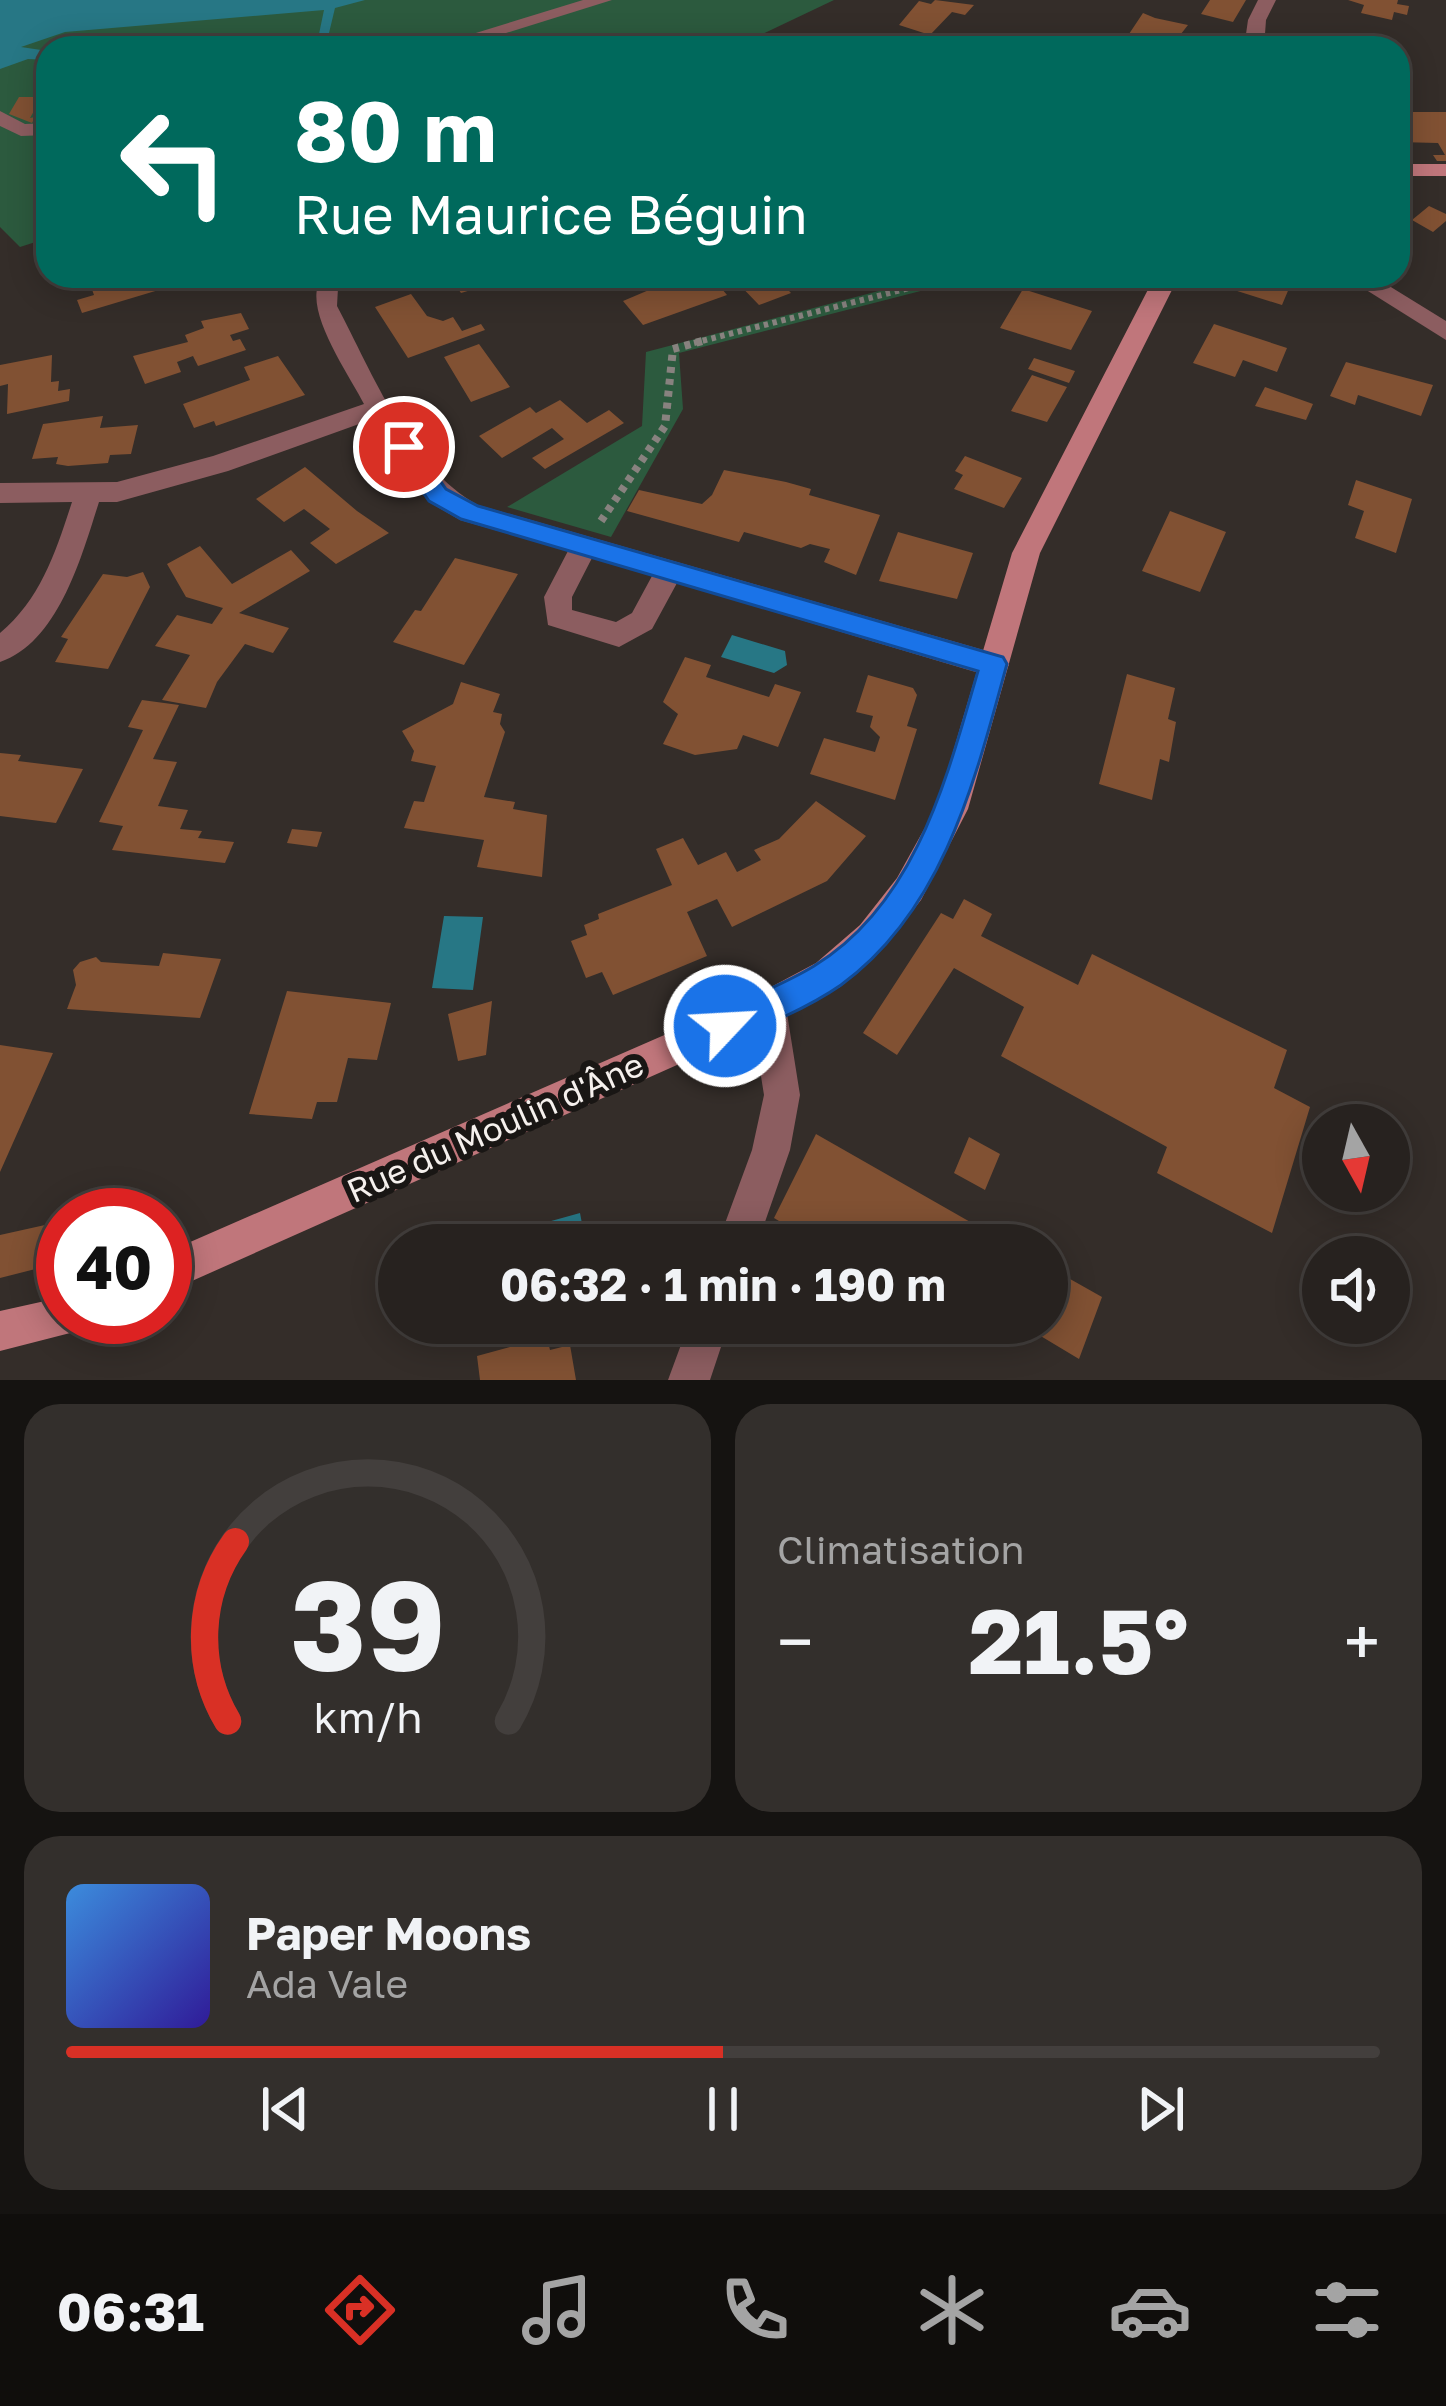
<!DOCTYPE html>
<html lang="fr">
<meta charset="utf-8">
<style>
body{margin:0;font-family:"Golos Text",sans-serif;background:#332f2c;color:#f1f3f6;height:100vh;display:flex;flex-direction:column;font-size:45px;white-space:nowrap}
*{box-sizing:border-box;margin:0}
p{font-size:39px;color:#a4a4a4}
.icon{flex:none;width:66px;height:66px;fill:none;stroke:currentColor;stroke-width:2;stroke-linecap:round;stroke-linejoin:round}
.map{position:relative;height:1380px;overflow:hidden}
.details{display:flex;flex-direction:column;gap:24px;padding:24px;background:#151311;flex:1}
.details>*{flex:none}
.top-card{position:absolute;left:36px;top:36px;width:1374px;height:252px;border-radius:36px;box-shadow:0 6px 30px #0003,0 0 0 3px #433f3d;background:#00695c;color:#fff;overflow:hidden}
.needle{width:78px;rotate:172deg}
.controls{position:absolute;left:1302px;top:1104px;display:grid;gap:24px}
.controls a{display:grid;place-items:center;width:108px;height:108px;border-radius:50%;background:#27221f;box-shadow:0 6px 30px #0003,0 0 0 3px #433f3d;font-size:60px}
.speed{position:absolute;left:36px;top:1188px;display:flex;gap:24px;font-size:60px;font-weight:700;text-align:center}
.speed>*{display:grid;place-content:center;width:156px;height:156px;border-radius:50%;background:#27221f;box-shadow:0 6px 30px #0003,0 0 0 3px #433f3d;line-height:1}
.speed .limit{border:18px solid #d22;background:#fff;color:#111}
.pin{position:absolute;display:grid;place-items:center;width:102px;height:102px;color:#fff;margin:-51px;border:6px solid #fff;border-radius:50%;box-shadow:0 3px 12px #0007}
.me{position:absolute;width:132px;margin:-66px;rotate:65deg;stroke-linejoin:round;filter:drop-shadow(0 0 9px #0008)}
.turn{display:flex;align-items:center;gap:42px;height:252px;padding:0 60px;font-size:54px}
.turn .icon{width:156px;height:156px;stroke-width:2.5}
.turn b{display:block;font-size:84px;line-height:102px}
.big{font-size:90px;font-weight:700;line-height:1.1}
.details .tile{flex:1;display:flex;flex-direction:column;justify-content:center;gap:18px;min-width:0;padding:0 42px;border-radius:36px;background:#332f2c}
.details .dial{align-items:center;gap:0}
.dial svg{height:312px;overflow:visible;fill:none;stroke:#433f3d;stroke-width:7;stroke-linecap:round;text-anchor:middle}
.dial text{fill:#f1f3f6;stroke:none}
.song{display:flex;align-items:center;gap:36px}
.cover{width:144px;height:144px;border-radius:18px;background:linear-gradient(135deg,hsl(210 70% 55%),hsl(250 70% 35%))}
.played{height:12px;border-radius:6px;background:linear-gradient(90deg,#d93025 50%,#433f3d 50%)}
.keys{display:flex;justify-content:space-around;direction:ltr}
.heat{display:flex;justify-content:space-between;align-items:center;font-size:66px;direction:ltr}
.details .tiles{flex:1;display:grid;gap:24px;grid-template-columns:1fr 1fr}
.tile:last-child{grid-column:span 2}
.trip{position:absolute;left:378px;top:1224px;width:690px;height:120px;border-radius:60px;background:#27221f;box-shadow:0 6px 30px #0003,0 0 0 3px #433f3d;font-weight:700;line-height:120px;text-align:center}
.dock{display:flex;height:192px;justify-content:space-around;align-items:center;background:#100e0c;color:#a4a4a4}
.dock .icon{width:84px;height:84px}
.dock .on{color:#d93025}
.dock b{font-size:54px;color:#f1f3f6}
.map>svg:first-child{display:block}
.green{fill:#2c5a3e}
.water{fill:#277785}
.building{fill:#815133}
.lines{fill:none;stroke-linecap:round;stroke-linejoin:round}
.path-far1{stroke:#88827f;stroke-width:6;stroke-dasharray:4.5 4.5;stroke-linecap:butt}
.path{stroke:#88827f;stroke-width:8;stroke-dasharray:6 6;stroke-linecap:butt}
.street{fill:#8c5d60;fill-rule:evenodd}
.secondary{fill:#c0767b;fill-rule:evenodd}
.route{fill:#1a73e8;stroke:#114b97;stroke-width:3}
.labels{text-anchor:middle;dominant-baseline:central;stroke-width:12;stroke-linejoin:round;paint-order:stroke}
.street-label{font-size:33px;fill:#f5f0ed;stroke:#191614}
</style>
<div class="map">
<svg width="1446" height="1380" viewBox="0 0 1446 1380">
<rect width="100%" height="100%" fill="#342d29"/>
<path class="green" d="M0,0h834l-101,48h-685v190l-28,9 -20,-20z
M936,276h43l-300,77 4,56 -72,128 -104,-30 135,-81 4,-74z"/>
<path class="water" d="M0,0h365l-30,8 -6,25 -19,13 -51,2 48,-6 12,-8 5,-24 -259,22 -44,15 27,4v9l-20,-1 -28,10z
M732,635l53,16 2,14 -13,8 -53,-16z
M444,916l39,1 -10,73 -41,-2z
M580,1213l6,32h-77l-1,-12z"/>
<path class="building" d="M935,0l39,5 -9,10 -13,-3 -22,23 -31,-10 20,-24 12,3z
M1210,0h36l-13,22 -32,-8z
M1348,0h50l-1,4 12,2 -2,9 -13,-3 -2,8 -31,-7 3,-8z
M1143,13l12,5 33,7 -18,23 -47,-5z
M19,97h23l-12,21 5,-1 -3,6 -23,-9z
M1398,112h48v49h-9l-4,-6h12l-7,-12 -40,-1z
M1429,206l17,8v7l-13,11 -21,-12z
M106,276h96v1l-120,36 -5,-13 17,-5 -4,-11z
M449,276h82v1l-40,13 -3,-5 -27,8z
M682,276h29l16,19 -84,30 -20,-24z
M731,276h44l16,17 -32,12z
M1241,276h48l-4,9 5,1 -8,19 -48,-15z
M1023,289l69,22 -21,39 -71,-22z
M411,294l16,22 16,5 10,-4 9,14 19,-7 4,6 -77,28 -33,-51z
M241,313l8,16 -19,6 3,6 7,-2 6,11 -48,16 -5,-10 -16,6 4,10 -36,12 -12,-28 55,-14 -3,-7 19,-7 -3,-7z
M1214,324l73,24 -10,24 -34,-12 -8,17 -42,-14z
M479,344l31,43 -39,15 -27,-45z
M52,355l-1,27 8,-1 -1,10 12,-2 -1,12 -62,13 1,-30 -8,2v-21z
M278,356l27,39 -89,31 -2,-5 -20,7 -11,-24 67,-24 -6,-13z
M1034,358l41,13 -6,12 -41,-14z
M1346,362l87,23 -12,31 -63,-21 -3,10 -25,-9z
M1032,375l35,12 -20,35 -36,-11z
M1265,387l48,17 -7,16 -51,-14z
M560,400l27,23 22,-13 15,13 -79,46 -13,-11 32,-19 -12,-11 -50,30 -23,-22 51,-29 6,6z
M103,416l-3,12 38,-3 -7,29 -21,1 -2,8 -40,3 -12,-2 2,-7 -26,2 11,-35z
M965,456l57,22 -18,30 -50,-19 9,-14 -8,-4z
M305,467l52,44 32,22 -53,31 -26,-21 20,-14 -26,-20 -20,13 -28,-23z
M724,470l62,12 25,7 -2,6 71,20 -24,60 -32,-13 6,-13 -20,-5 -9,4 -57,-16 -5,10 -112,-31 12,-21 63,14 10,-9z
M1356,480l56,19 -16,54 -41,-15 9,-27 -16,-6z
M1170,511l56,21 -26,60 -58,-21z
M898,532l75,21 -16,46 -78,-18z
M200,546l32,38 59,-34 19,21 -71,42 50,15 -16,25 -28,-9 -28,38 -11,26 -44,-8 28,-45 -35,-9 22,-31 35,9 11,-16 -37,-11 -19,-33z
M455,558l63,16 -54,91 -71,-23 22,-32 6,1z
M143,572l7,15 -42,82 -53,-7 13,-23 -7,-2 42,-63 24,3z
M685,657l26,8 -5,12 63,20 6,-13 26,8 -23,55 -35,-12 -6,14 -42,6 -32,-11 15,-30 -15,-12z
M1127,674l48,14 -7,31 8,3 -7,40 -9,-3 -8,41 -53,-16z
M868,675l45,13 4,7 -10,31 10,3 -22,71 -85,-26 14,-36 51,14 5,-15 -10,-10 3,-11 -17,-4z
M461,682l39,12 -7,18 9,2 -2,10 5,8 -21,65 31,5 -2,7 34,6 -5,62 -65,-10 7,-27 -80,-12 10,-27 10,1 12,-36 -25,-5 3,-10 -12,-20 51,-27z
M142,700l37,5 -26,54 24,3 -19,44 30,4 -8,19 22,2 -4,7 36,4 -9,21 -113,-13 11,-24 -24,-4 44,-92 -15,-3z
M0,753l21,2 -3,6 65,8 -27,54 -56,-7z
M816,801l50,35 -39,45 -95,46 -15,-28 -30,13 20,44 -94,39 -11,-23 -16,6 -15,-37 16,-6 -3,-10 15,-6 -1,-5 74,-29 -16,-36 27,-11 15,27 28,-13 11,20 24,-12 -7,-10 25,-11z
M292,829l30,3 -5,15 -30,-4z
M964,899l28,15 -11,22 97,49 14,-31 195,96 -13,38 36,19 -38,126 -115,-60 10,-26 -166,-91 23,-49 -70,-39 -57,87 -34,-22 78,-120 12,6z
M163,953l58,6 -21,59 -133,-9 9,-24 -3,-15 7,-8 16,-5 5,5 58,4z
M287,991l104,12 -14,57 -29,-2 -11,44h-20l-5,17 -63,-5z
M492,1001l-6,54 -28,6 -10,-47z
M0,1045l53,8 -53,119z
M816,1134l156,89 -10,22h-143l-45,-27z
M969,1137l31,17 -15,36 -31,-17z
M146,1202l-1,13h-49v-2z
M63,1221v41l-63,16v-43z
M1047,1266l55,31 -23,62 -60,-36h28z
M888,1323h50l-10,23z
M545,1330l5,20 20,-5 6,35h-96l-3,-24 33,-9 -1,-9z"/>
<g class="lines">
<path class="path-far1" d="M694,343l262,-67"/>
<path class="path" d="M601,521l64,-95 8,-77 33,-9"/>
<path class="street" d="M583,0h29l-154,48h-31z
M1258,0h18l-10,20 -2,28h-20l4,-28z
M759,33l29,11 3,4 -39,-5 -3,-4z
M0,111l25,13 23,-1v12l-27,1 -21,-10z
M324,276h27l-13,12 -1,18c36,68 72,161 141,199l516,148 10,3 5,9 -5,9 -10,3 -22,-6 -295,-88 -25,46 -33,18 -71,-22 -4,-28 24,-46 -108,-31 -31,-18 -56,-83 -145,52 -111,31h-18c-17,53 -40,140 -99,160v-29c41,-34 56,-82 72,-131l-72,1v-20l117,-1 96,-26 151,-52c-15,-30 -67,-102 -40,-128zM592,558l60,18 -20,37 -16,9 -44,-12v-13z
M1344,276h29l73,45v19z
M768,990l12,5 6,12 14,88 -10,55 -33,95h-40l35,-95 12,-55 -14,-88 6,-12z
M689,1323h40l-19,57h-42z"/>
<path class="secondary" d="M1398,164h48v12h-48z
M1155,276h24l-139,277 -72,256 -47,91 -37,47 -44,40 -60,32 -615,274v-40l591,-258 60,-32 44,-38 37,-47 40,-72 75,-253z
M63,1297v20h21l-6,14 -78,20v-40z"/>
</g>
<path class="route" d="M404,438l8,3 34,48 32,17 525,151 4,7c-32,116 -63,246 -166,321 -33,23 -79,42 -116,57l-12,-5 -4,-11 4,-12c33,-15 70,-29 101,-48 102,-62 133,-189 164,-295l-517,-152 -32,-18 -37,-54z"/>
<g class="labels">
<g class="street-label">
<text transform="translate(495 1127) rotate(-24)">Rue du Moulin d'Âne</text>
</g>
</g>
</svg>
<div class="controls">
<a><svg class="needle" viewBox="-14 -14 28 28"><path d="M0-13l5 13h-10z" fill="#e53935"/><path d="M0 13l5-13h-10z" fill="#a4a4a4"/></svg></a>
<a><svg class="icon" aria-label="sound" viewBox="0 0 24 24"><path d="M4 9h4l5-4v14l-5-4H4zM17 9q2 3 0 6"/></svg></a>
</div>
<div class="speed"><div class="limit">40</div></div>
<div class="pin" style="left:404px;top:447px;background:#d93025"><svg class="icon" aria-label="arrive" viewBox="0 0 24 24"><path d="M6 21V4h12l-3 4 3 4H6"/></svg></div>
<svg class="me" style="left:725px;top:1026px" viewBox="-20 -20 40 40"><circle r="17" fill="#1a73e8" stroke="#fff" stroke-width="3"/><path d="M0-11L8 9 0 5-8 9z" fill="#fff"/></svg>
<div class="trip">06:32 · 1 min · 190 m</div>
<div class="top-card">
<div class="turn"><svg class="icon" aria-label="left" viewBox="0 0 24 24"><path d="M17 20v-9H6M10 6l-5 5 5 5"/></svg><div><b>80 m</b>Rue Maurice Béguin</div></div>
</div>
</div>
<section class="details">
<div class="tiles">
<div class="tile dial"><svg viewBox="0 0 100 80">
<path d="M14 69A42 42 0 1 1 86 69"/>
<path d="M14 69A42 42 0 0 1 16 23" stroke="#d93025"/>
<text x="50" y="56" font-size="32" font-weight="700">39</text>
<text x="50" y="72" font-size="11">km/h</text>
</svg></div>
<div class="tile"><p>Climatisation</p>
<div class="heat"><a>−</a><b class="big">21.5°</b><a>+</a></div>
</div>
<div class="tile">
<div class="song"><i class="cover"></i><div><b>Paper Moons</b><p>Ada Vale</p></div></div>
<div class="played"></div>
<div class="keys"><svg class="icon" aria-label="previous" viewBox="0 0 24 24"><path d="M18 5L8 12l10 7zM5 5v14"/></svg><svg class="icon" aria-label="pause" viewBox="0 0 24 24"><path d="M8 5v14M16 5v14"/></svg><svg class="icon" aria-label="next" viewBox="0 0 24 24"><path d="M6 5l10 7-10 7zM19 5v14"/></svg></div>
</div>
</div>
</section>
<nav class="dock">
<b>06:31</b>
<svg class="icon on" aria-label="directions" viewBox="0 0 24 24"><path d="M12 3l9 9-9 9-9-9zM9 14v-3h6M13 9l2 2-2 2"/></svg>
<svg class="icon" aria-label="music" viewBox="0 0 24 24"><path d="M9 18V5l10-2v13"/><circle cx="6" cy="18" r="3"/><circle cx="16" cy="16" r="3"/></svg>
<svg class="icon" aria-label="phone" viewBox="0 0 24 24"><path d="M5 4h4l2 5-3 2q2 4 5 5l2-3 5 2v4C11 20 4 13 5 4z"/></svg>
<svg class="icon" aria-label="climate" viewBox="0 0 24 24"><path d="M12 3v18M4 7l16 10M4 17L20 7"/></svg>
<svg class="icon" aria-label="car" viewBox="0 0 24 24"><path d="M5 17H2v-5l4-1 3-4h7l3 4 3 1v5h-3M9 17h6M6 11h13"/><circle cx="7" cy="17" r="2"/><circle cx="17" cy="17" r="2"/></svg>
<svg class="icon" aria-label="filters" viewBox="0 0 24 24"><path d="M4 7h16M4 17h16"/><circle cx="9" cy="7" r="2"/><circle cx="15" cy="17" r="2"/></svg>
</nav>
